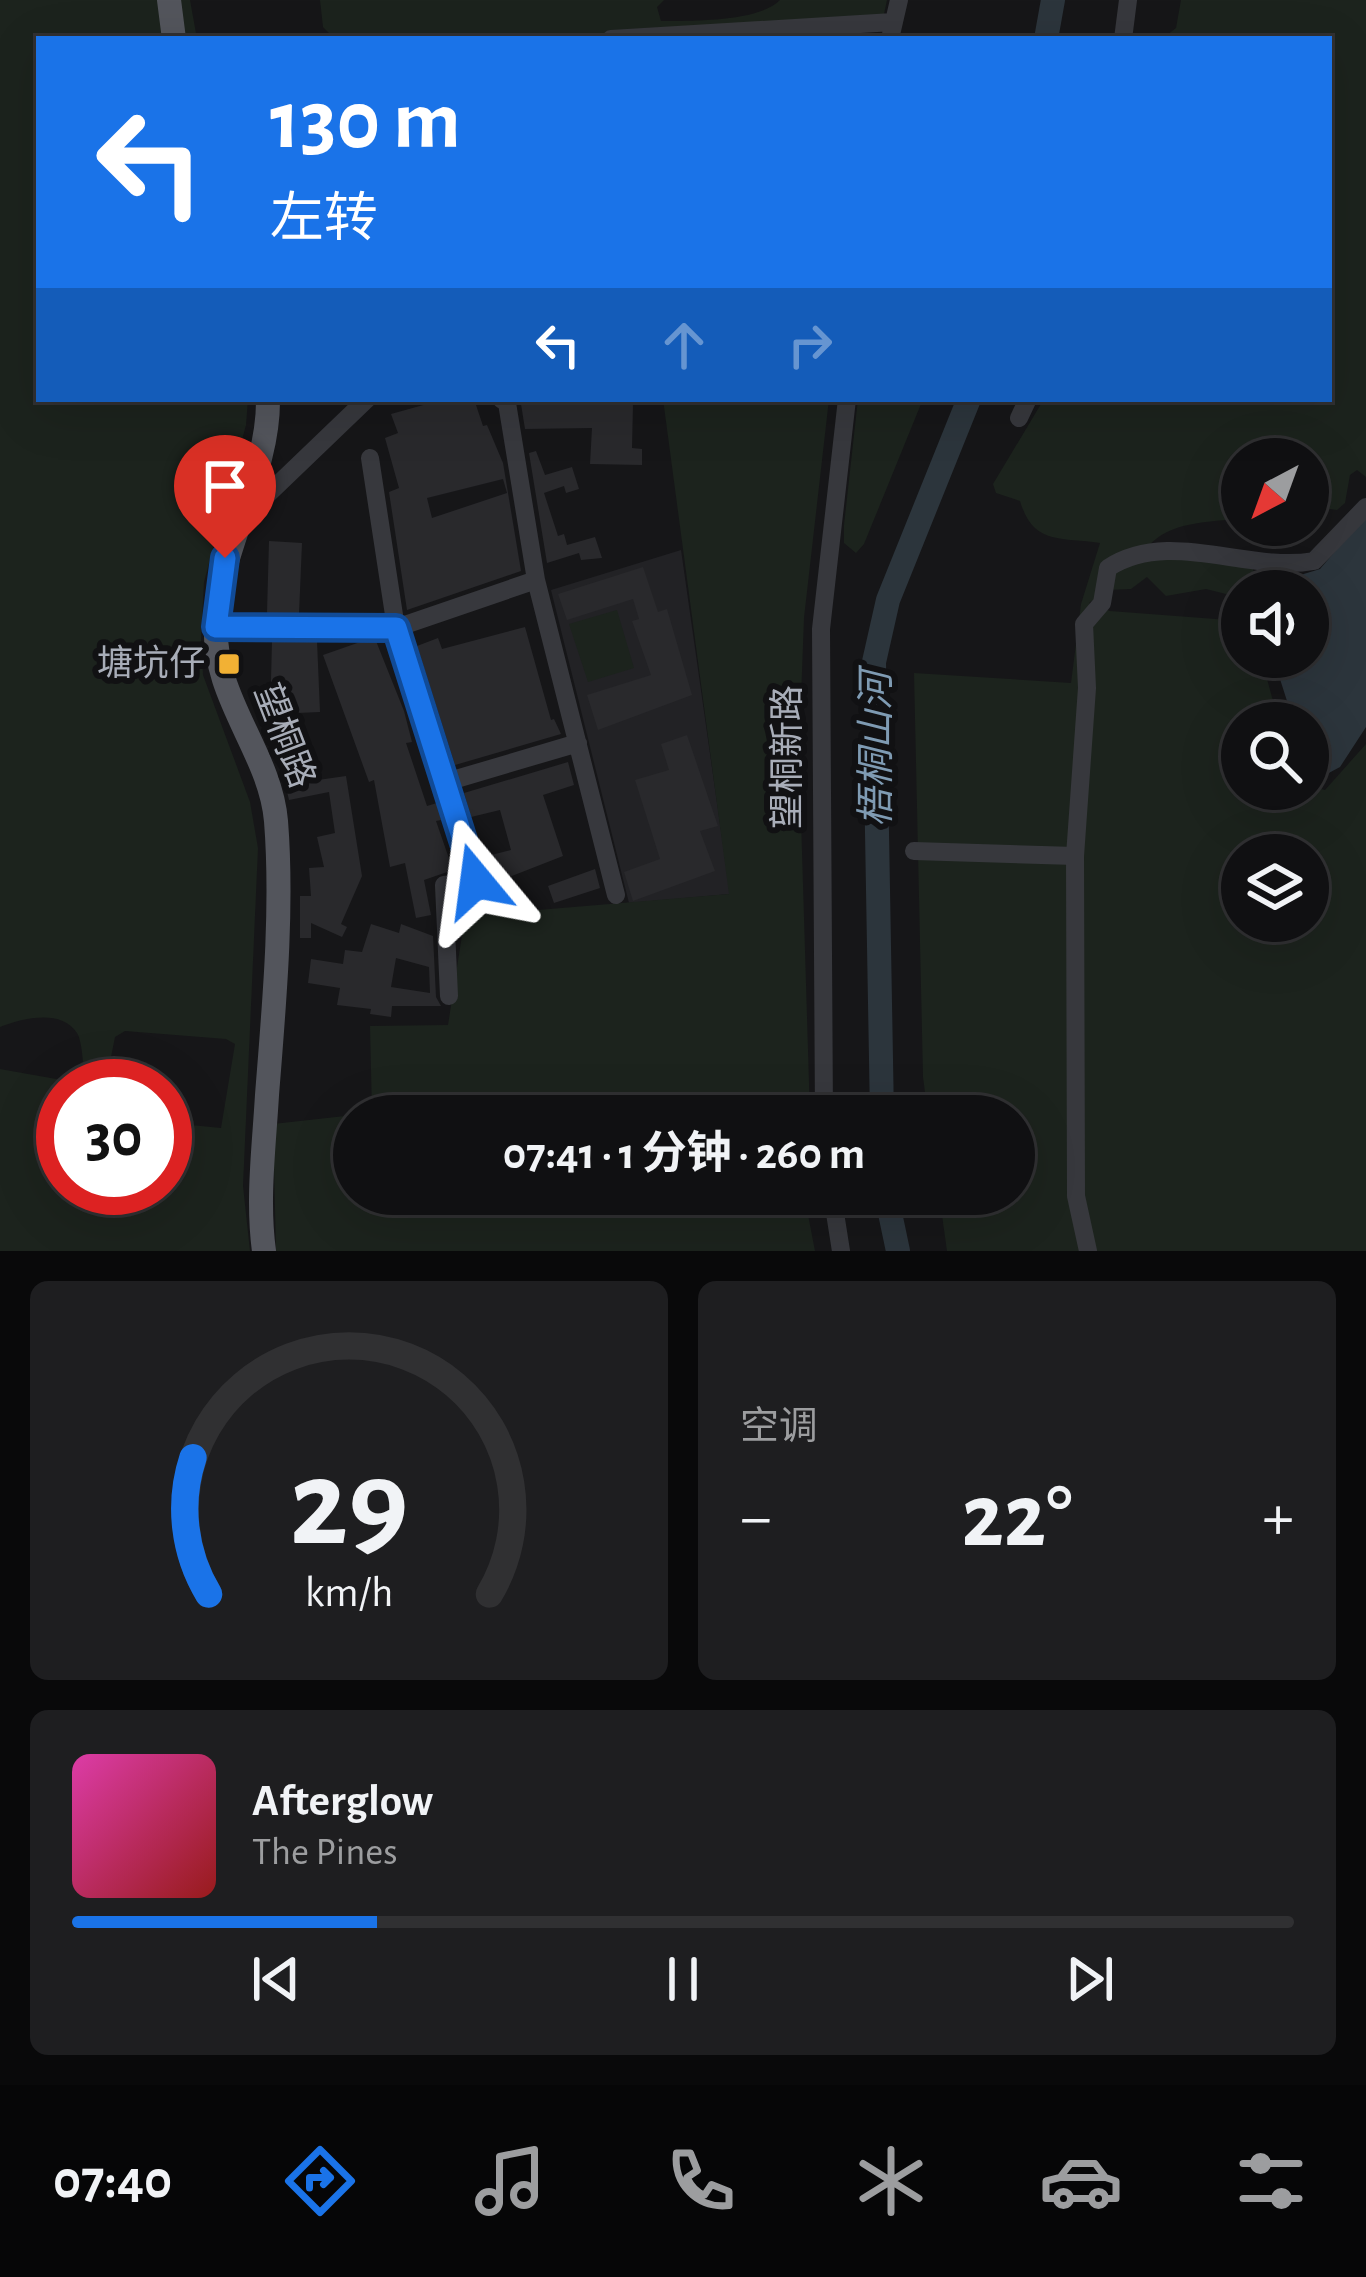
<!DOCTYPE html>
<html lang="zh">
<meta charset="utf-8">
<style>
body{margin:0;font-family:"Alegreya Sans","Noto Sans SC",sans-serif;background:#1e1e20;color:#f1f3f6;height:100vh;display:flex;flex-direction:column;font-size:45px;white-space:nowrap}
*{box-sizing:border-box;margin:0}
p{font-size:39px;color:#9c9d9f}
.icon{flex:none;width:66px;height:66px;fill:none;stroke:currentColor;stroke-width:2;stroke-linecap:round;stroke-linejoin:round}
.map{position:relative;height:1251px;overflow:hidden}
.side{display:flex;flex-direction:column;gap:30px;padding:30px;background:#09090a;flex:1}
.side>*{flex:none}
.hud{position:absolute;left:36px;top:36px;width:1296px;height:366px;border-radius:0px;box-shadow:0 12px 48px #0002,0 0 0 3px #303032;background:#1a73e8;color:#fff;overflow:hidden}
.needle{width:78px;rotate:221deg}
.fabs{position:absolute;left:1221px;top:438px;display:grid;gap:24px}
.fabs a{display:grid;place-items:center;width:108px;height:108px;border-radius:50%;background:#101012;box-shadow:0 12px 48px #0002,0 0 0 3px #303032;font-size:60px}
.speed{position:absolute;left:36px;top:1059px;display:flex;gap:24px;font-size:60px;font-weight:700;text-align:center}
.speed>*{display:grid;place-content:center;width:156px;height:156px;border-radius:50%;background:#101012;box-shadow:0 12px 48px #0002,0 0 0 3px #303032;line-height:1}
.speed .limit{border:18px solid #d22;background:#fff;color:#111}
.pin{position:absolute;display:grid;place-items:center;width:102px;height:102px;color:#fff;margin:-123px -51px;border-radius:50% 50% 50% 0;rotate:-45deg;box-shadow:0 0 12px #0007}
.pin .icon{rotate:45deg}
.me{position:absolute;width:132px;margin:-66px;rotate:344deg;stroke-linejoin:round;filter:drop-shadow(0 0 9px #0008)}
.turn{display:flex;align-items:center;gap:42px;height:252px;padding:0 36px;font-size:54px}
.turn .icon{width:156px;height:156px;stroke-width:2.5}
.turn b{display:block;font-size:84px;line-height:102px}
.lanes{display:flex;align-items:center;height:114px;padding:0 36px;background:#0003;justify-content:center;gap:60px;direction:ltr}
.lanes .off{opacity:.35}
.big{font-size:90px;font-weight:700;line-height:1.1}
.side .widget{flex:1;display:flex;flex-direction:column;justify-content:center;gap:18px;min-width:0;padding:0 42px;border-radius:18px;background:#1e1e20}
.side .dial{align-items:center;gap:0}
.dial svg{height:312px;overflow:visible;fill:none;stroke:#303032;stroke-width:7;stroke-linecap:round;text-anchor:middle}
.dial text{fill:#f1f3f6;stroke:none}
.song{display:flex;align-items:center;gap:36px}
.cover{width:144px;height:144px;border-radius:18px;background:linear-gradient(135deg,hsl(320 70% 55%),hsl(0 70% 35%))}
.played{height:12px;border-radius:6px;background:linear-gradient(90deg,#1a73e8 25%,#303032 25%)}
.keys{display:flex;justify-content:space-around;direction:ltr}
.heat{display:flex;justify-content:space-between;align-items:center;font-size:66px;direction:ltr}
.side .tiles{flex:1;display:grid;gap:30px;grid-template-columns:1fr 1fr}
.widget:last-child{grid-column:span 2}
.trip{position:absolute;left:333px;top:1095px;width:702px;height:120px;border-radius:60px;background:#101012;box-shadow:0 12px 48px #0002,0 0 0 3px #303032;font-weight:700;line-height:120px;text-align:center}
.tab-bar{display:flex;height:192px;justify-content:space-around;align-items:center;background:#060607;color:#9c9d9f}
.tab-bar .icon{width:84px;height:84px}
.tab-bar .selected{color:#1a73e8}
.tab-bar b{font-size:54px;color:#f1f3f6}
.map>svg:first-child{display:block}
.built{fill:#222225}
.green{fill:#1c231d;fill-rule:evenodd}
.water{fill:#2c353c}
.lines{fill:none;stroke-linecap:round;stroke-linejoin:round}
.river{stroke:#2c353c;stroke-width:24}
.building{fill:#29292c;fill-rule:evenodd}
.minor{stroke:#37383d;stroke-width:18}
.major{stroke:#53555c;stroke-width:24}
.route-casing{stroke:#114b97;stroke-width:30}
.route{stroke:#1a73e8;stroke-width:21}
.poi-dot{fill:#f2b134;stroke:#111113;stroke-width:4.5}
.labels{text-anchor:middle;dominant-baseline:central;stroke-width:12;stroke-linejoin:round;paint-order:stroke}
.poi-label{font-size:36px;fill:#a8adb8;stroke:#111113;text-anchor:end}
.street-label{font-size:36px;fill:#a8adb8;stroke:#111113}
.water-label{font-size:39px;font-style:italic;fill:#7f9bb3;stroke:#111113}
</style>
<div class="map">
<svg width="1366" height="1251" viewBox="0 0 1366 1251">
<rect width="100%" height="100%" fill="#161618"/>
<path class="built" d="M681,550l49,344 -101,9 -78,-313z"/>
<path class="green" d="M0,0h190l7,39h-158v360h209l-2,26 -42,157 -3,58 2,35 47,127 8,46 -15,338 7,65h-250v-182l73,13 11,-9c-1,-10 -2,-32 -7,-40 -16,-25 -56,-14 -77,-6zM125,1031l101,8 9,5 -14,84 -40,-4 -16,-9v73h-102v-102h56l-9,-24 5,-25z
M320,0h344l-7,7 4,14c31,0 98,1 119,-21h107l-4,19 -311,20 -239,-2 -10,-10z
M1181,0h185v477l-9,-7 -7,5 -5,28 -8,7 -29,-4v-47h-66v59c-32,5 -73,2 -95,30l104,14 8,29h-17l-2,26 -12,-5 2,-17 -24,-6 -40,7 -19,-19 -16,12 -25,1 -17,13 21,8 132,10v36h19l18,66h-37v66h66v-9l5,7 12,3 41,-46v507h-419l-8,-57h75v-78h-86l-5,-39 -9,-404 157,10 10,-79 19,-61c-40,-6 -67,2 -80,-42l-24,-8 -3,-9 51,-85h285v-360h-167l14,-11zM1242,855h66v66h-66z
M663,399h166l-25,219 -5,134 11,364h-456v78h450l11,57h-539l-3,-127 99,-11 -2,-87 78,-1 17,-109 264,-22z
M858,399h65l-59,145 -8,9 -12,-10v-18z
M617,610l17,58 -46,14 -19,-58z"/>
<path class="water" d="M1366,515v212l-26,40 -15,8 -17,-24v-28h-14l-21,-66h35v-66h-31l4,-10 39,-12z"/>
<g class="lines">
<path class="river" d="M1046,39l7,-39
M882,1116l-8,-454 14,-62 81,-201
M886,1194l12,57"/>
</g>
<path class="building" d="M445,399h29l9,27 4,-1 16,38 18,108 -114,39 -18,-118 10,-4 -14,-50 13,-5 -7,-19zM503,479l4,14 -75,25 -5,-20z
M521,404h112l-1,44 10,1v16l-52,-1 2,-36 -67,1z
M536,451l9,24 27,-8 7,22 -13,4 -2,-7 -20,7 14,43 6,-2 3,11 28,-8 7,21 -21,2 -2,-7 -32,10 -18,-110z
M269,541l33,2 -3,71 -32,-1z
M643,567l15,45 9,-3 25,86 -94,35 -11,-35 64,-20 -19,-54 7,-2 -6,-20 -66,21 -9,-26z
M525,627l26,93 3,-1 7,15 -106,31 -38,-119 21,-8 4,11z
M272,641h45l3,71 -23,1 14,68 35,-5 16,100 -21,48 6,3 -5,10 -31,-14v15h-11v-42h11l-2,-28 15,-1 -7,-30 18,-4 -6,-41 -40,8 -19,-81z
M363,641h13l28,70 8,31 -6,1 21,63 10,-3 4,17 -5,1 17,49 -29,10 7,35 -15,3 -11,-55 -15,4 -16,-87 -5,2 -46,-127z
M687,735l31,91 -18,5 15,40 -82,30 -9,-29 36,-13 -25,-79 34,-10 -8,-26z
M568,762l6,23 -31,10 20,61 -74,29 -6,-28 28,-7 -11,-40 -29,7 -7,-24z
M595,869l5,19 -46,15 -6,-17z
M371,924l28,9 2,-9 32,12 3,61 5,9h-49l-1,11 -21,-3 1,-5 -34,-4 3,-17 -32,-5 3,-24 32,5 2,-14 17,2zM396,958l33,9 1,26 -39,-6z"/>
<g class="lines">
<path class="minor" d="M611,39l282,-17
M890,39l9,-39
M1123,39l5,-39
M501,399l6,4 29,177 80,315
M1019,418l9,-19
M370,458l26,170 80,253 -32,4 5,111
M241,520l126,-121
M216,627l180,1 140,-48
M446,782l132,-39
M914,851l161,5
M824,1116l-3,-487 26,-230
M832,1194l9,57
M1088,1251l-12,-55 -1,-340 12,-168 -3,-64 18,-21 6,-35c62,-40 139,5 206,-7l52,-54"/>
<path class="major" d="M169,0l5,39
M264,1251c-7,-51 0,-104 3,-156 7,-89 16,-185 9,-274 -6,-70 -65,-124 -60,-200 5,-78 53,-147 52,-222"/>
</g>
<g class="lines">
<g class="route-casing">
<path id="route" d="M225,558l-9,69 180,1 80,253"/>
</g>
<use href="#route" class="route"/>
</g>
<rect class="poi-dot" x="217" y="652" width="24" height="24" rx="6"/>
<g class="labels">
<g class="poi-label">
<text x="205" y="664">塘坑仔</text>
</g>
<g class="street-label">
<text transform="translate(284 736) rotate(69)">望桐路</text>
<text transform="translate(788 757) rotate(-90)">望桐新路</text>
</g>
<g class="water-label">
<text transform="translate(877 749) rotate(-90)">梧桐山河</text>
</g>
</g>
</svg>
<div class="fabs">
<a><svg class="needle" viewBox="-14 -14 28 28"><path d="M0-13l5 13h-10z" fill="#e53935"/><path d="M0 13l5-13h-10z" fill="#9c9d9f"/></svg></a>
<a><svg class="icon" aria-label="sound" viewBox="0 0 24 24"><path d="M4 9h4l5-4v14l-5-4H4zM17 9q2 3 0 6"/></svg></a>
<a><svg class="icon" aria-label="search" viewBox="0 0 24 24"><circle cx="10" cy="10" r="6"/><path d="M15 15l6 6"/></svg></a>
<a><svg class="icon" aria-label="layers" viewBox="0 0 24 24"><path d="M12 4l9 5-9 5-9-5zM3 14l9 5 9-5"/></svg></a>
</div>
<div class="speed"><div class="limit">30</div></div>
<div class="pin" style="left:225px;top:558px;background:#d93025"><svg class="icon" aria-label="arrive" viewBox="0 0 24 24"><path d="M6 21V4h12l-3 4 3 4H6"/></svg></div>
<svg class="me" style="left:476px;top:881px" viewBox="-20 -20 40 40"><path d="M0-17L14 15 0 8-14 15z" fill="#1a73e8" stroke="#fff" stroke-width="4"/></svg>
<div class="trip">07:41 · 1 分钟 · 260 m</div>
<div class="hud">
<div class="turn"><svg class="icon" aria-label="left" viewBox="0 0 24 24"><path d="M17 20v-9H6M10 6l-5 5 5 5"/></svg><div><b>130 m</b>左转</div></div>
<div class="lanes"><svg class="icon" aria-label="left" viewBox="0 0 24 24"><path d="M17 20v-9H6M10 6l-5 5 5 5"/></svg><svg class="icon off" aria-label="ahead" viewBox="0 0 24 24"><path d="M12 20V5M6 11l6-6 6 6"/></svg><svg class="icon off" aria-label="right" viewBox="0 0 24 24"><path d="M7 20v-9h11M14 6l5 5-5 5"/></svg></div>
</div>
</div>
<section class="side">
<div class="tiles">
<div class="widget dial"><svg viewBox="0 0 100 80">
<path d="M14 69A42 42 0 1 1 86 69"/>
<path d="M14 69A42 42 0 0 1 10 34" stroke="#1a73e8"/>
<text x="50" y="56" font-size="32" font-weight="700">29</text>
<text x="50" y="72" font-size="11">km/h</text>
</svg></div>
<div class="widget"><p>空调</p>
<div class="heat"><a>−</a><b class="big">22°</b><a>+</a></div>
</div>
<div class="widget">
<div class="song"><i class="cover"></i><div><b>Afterglow</b><p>The Pines</p></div></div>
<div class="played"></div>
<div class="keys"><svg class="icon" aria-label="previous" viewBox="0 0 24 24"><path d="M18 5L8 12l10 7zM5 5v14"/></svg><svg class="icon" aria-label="pause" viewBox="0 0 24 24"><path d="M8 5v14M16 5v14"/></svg><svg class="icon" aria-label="next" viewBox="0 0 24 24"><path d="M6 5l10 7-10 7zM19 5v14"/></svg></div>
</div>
</div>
</section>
<nav class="tab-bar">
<b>07:40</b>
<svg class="icon selected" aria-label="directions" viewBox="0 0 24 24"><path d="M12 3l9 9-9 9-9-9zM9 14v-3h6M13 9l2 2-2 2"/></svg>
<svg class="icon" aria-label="music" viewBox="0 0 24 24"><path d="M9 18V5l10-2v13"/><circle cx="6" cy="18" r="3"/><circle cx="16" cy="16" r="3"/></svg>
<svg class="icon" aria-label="phone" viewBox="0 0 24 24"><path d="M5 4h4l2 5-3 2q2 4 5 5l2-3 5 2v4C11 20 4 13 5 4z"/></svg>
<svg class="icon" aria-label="climate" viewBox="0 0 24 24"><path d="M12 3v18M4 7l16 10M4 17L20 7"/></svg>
<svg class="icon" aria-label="car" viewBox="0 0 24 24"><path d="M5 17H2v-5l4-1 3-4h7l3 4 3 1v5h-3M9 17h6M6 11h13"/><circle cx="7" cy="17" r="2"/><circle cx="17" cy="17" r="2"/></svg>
<svg class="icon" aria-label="filters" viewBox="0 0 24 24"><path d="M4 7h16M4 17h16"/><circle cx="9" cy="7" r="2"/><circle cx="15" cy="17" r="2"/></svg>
</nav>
